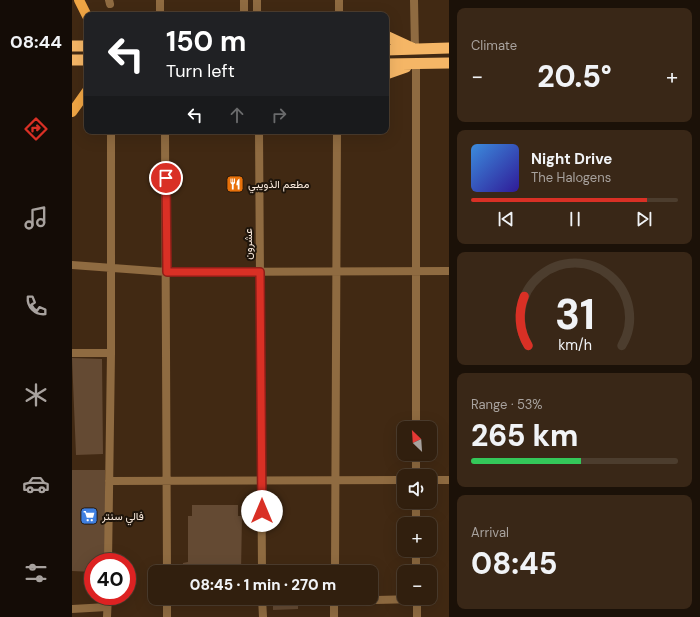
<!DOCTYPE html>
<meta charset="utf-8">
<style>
body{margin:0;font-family:"DM Sans",Vazirmatn,sans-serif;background:#392717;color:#f1f3f6;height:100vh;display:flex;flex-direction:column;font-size:15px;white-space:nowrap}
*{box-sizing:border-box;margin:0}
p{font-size:13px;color:#a8a29e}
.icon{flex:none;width:22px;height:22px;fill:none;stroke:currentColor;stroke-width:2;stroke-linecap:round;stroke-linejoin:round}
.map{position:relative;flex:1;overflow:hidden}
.drawer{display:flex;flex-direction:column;gap:8px;padding:8px;background:#1b1108;width:251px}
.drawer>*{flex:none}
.top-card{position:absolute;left:12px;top:12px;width:305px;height:122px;border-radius:8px;box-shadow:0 4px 16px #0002,0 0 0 1px #4c3d2e;background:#202124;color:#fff;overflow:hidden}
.needle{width:26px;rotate:335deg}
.controls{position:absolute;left:325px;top:421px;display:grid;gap:8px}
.controls a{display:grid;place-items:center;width:40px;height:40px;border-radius:8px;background:#311f0e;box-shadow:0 4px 16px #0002,0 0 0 1px #4c3d2e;font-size:20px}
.speed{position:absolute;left:12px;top:553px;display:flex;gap:8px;font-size:20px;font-weight:700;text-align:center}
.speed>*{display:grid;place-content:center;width:52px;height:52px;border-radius:50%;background:#311f0e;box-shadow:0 4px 16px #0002,0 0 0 1px #4c3d2e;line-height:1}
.speed .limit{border:6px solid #d22;background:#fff;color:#111}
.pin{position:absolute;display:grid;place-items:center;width:34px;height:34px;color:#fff;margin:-17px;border:2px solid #fff;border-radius:50%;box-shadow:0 1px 4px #0007}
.me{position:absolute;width:44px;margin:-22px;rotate:0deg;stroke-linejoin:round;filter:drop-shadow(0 0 3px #0008)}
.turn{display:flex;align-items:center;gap:14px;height:84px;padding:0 16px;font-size:18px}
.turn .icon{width:52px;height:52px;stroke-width:2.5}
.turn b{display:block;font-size:28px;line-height:34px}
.lanes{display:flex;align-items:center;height:38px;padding:0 16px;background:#0003;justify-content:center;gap:20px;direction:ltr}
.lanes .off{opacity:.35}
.big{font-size:30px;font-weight:800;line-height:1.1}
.drawer .tile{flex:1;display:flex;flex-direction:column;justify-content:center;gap:6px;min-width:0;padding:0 14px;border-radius:8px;background:#392717}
.drawer .dial{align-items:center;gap:0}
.dial svg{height:104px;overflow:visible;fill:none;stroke:#4c3d2e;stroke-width:7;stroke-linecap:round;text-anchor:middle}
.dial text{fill:#f1f3f6;stroke:none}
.song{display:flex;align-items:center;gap:12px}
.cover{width:48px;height:48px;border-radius:6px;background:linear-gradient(135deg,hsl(210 70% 55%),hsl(250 70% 35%))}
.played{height:4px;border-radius:2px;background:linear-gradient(90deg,#d93025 85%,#4c3d2e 85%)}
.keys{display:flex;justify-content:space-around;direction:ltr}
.heat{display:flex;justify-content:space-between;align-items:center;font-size:22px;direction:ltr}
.charge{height:6px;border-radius:3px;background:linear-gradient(90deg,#34c759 53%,#4c3d2e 0)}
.trip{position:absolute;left:76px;top:565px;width:230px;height:40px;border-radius:8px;background:#311f0e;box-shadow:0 4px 16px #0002,0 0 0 1px #4c3d2e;font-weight:800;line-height:40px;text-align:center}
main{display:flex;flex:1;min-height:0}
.dock{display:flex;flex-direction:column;width:72px;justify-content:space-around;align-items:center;background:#140c06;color:#a8a29e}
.dock .icon{width:28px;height:28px}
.dock .active{color:#d93025}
.dock b{font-size:18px;color:#f1f3f6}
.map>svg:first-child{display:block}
.building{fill:#644a33}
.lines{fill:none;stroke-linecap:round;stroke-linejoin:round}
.minor{stroke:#8f6b41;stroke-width:8}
.tertiary{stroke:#8f6b41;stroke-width:8}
.primary{stroke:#efa544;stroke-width:10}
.trunk{stroke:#f5b666;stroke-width:11}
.route-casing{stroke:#8d1f18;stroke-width:10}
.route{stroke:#d93025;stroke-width:7}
.labels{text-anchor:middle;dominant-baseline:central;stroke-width:4;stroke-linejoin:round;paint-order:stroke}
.poi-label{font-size:11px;fill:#faeadd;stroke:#1f150b;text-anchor:start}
.street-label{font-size:11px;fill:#faeadd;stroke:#1f150b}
</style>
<main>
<nav class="dock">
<b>08:44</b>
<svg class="icon active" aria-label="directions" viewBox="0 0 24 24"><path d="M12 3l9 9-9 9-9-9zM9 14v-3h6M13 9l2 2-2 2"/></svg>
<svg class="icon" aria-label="music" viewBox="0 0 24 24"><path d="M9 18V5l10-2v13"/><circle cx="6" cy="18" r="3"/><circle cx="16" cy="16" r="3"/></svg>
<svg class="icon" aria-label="phone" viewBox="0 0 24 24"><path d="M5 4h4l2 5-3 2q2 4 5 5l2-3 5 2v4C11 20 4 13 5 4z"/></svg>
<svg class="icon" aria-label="climate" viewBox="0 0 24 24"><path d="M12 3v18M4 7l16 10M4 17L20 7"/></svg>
<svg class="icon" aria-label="car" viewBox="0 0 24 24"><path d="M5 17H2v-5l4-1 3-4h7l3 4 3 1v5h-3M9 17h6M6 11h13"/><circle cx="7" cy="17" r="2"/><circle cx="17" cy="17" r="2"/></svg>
<svg class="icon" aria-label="filters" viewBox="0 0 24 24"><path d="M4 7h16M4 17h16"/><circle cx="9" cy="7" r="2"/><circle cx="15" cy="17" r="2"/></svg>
</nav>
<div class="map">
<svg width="377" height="617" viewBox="0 0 377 617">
<rect width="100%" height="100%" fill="#412913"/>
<path class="building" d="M0,358l30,1 1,95 -27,1z
M0,470h33v92h-12v10l-21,-1z
M120,505h46v11h4l-1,56h-58v-9l5,-1v-46h4z
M201,598h25v11l-25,1z"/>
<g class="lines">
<path class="minor" d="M37,0l1,4
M88,0v15
M267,0v15
M342,0l1,49
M344,64v364
M93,131l2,441
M0,265l95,7 282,-1
M0,353h39
M344,454v22
M358,480h19
M37,481l295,-1
M344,502v22
M344,550v22
M36,562l3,-209v-222
M263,572l2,-441
M345,598v19
M262,601l83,-2
M0,609l35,-2
M35,617l1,-21
M95,617v-19
M262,617v-19"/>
<path class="tertiary" d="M172,0v15
M185,0v15
M187,131l3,441
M190,598l1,19"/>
<path class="primary" d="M7,0l8,16
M0,112l15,-21"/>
<path class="trunk" d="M314,36l26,12
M0,46h15
M314,50l63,-2
M0,60h15
M314,64l63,-1
M314,74l20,-7"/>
</g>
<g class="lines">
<g class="route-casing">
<path id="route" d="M94,178l1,94h93l2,239"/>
</g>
<use href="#route" class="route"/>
</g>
<defs>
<g id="restaurant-square" transform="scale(0.9)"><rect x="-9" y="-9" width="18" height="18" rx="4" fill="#e8710a" stroke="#1f150b"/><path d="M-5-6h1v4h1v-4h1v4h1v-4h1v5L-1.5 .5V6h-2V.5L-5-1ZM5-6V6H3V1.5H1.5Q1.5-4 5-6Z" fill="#fff"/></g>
<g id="supermarket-square" transform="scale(0.9)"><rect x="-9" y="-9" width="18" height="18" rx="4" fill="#3f7fe0" stroke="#1f150b"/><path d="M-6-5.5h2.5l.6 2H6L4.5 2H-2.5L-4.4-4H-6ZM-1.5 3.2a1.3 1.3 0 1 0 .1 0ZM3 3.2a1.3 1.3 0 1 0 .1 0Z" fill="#fff"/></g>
</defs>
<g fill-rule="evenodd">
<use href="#restaurant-square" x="163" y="184"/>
<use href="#supermarket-square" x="17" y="516"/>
</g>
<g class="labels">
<g class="poi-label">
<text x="176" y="184">مطعم الذويبي</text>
<text x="30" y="516">فالي سنتر</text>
</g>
<g class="street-label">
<text transform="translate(176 244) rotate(-90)">عشرون</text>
</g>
</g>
</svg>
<div class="controls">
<a><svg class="needle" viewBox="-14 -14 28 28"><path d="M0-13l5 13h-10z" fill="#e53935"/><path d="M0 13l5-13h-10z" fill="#a8a29e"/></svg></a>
<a><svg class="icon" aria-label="sound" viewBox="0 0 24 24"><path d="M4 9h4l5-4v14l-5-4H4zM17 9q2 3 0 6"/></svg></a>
<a>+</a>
<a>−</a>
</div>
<div class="speed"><div class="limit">40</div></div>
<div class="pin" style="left:94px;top:178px;background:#d93025"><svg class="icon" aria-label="arrive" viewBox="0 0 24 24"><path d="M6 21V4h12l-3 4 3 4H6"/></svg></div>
<svg class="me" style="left:190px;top:511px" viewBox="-20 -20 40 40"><circle r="19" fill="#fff"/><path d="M0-13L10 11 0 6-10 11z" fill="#d93025"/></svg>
<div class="trip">08:45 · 1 min · 270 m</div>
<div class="top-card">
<div class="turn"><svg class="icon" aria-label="left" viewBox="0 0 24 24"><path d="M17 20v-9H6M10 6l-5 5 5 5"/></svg><div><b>150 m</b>Turn left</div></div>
<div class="lanes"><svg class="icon" aria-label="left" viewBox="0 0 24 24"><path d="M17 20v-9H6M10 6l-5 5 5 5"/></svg><svg class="icon off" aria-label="ahead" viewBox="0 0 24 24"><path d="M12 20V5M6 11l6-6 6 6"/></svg><svg class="icon off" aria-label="right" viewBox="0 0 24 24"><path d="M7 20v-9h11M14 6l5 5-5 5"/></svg></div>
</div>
</div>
<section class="drawer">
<div class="tile"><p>Climate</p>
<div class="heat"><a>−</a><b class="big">20.5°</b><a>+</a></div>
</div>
<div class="tile">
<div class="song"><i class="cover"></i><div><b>Night Drive</b><p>The Halogens</p></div></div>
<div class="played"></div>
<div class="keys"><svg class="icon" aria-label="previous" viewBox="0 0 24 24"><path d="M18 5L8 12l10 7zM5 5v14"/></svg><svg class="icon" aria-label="pause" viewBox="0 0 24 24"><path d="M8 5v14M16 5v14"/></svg><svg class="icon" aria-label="next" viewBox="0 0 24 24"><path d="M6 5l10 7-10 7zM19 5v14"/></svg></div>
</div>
<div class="tile dial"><svg viewBox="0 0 100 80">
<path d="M14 69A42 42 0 1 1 86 69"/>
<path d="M14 69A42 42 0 0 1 11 31" stroke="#d93025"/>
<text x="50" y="56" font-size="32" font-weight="700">31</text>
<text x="50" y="72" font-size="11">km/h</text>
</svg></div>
<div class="tile"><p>Range · 53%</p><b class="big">265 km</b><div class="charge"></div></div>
<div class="tile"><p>Arrival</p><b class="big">08:45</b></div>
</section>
</main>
